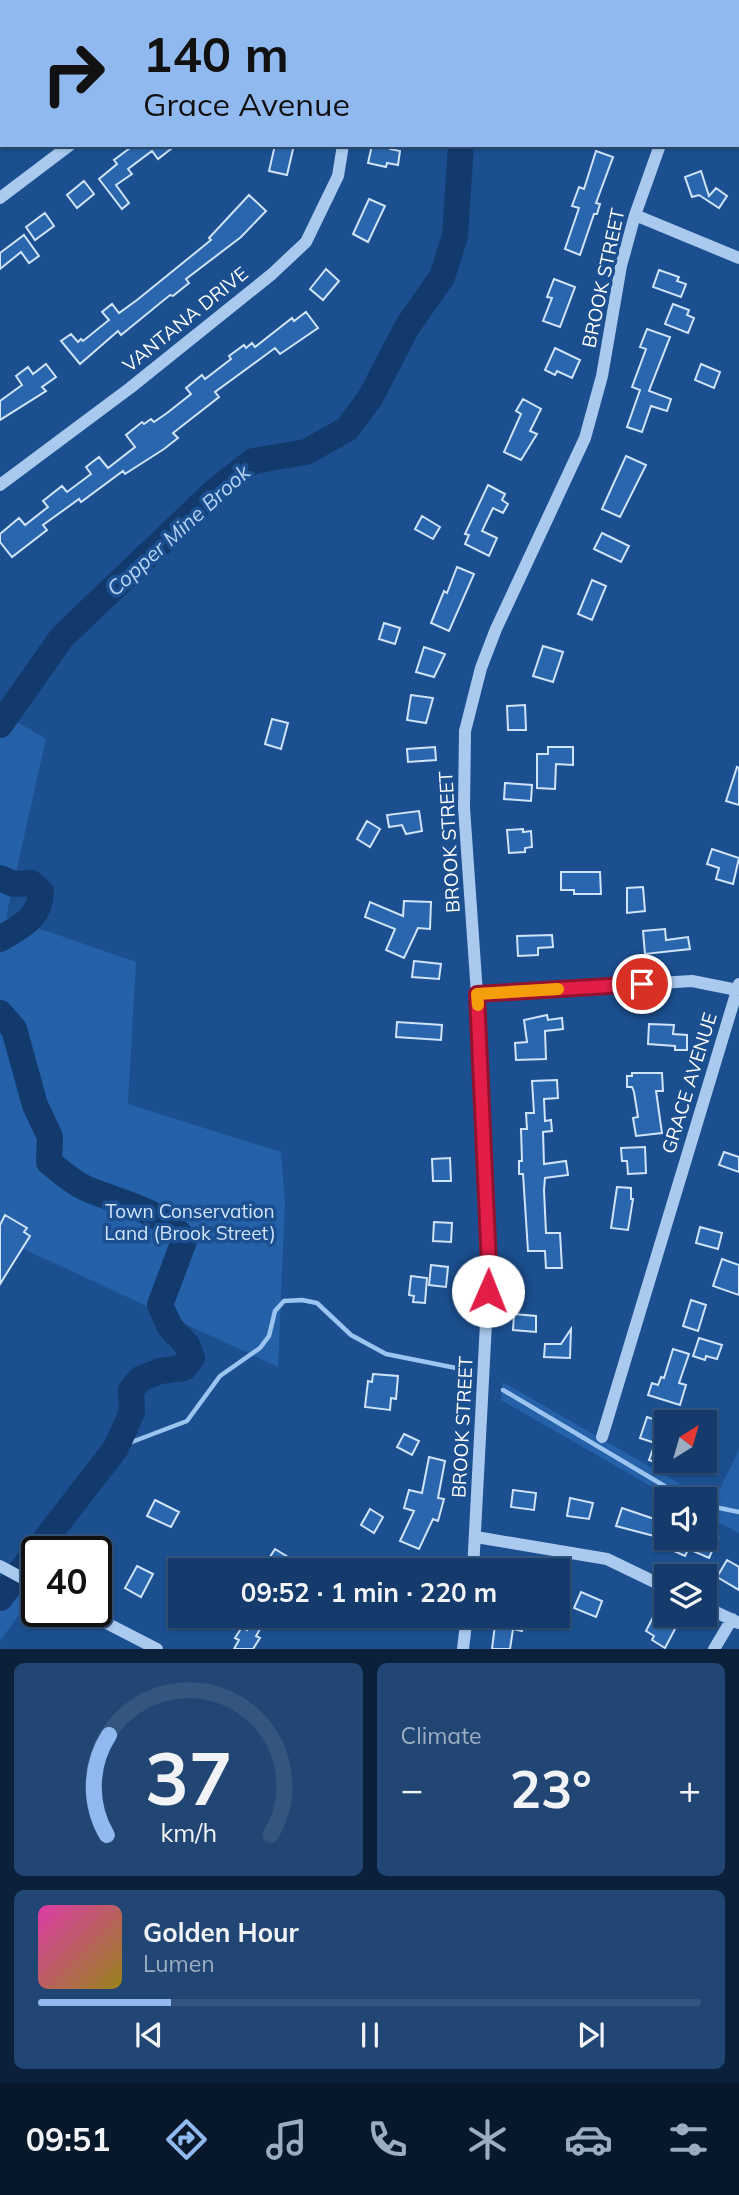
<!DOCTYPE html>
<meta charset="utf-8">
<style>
body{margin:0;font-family:Mulish,sans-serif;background:#214673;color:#f1f3f6;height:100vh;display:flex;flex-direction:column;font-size:26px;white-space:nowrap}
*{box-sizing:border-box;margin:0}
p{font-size:23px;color:#9dadc1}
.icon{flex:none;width:38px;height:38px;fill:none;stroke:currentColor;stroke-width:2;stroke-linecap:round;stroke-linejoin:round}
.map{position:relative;height:1649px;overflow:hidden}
.drawer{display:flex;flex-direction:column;gap:14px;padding:14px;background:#0b203b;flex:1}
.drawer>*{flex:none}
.banner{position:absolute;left:0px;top:0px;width:740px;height:147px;box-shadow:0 2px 5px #0004,0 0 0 2px #33557e;background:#90b9f0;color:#111;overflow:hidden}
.needle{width:46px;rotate:37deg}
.fabs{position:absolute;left:654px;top:1410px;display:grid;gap:14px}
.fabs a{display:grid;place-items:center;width:63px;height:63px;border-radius:0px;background:#143b6b;box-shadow:0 2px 5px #0004,0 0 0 2px #33557e;font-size:35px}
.speed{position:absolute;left:21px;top:1536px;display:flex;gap:14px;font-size:35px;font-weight:700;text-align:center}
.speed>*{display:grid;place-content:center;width:91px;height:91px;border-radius:50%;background:#143b6b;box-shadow:0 2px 5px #0004,0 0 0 2px #33557e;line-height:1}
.speed .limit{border:4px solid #111;border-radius:10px;background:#fff;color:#111}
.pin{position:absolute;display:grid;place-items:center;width:60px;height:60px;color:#fff;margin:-30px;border:4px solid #fff;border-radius:50%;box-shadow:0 2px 7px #0007}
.me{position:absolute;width:77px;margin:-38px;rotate:1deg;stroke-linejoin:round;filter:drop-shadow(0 0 5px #0008)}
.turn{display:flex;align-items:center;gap:24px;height:147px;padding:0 28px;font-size:32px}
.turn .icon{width:91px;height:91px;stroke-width:2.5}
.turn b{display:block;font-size:49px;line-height:60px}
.big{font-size:52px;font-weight:700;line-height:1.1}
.drawer .widget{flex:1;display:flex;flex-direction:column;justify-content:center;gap:10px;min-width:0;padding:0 24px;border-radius:10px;background:#214673}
.drawer .dial{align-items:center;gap:0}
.dial svg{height:182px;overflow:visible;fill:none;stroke:#33557e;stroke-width:7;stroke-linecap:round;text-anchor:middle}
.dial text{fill:#f1f3f6;stroke:none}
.song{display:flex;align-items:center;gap:21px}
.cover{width:84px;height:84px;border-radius:10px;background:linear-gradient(135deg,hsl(320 70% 55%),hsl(50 70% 35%))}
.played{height:7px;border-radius:4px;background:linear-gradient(90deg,#90b9f0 20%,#33557e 20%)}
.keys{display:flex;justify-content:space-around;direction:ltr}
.heat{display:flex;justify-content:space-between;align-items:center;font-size:38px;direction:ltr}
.drawer .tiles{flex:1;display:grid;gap:14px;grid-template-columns:1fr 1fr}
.widget:last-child{grid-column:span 2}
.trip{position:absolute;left:168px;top:1558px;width:402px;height:70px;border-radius:0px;background:#143b6b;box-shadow:0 2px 5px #0004,0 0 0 2px #33557e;font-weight:700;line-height:70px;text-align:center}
.menu{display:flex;height:112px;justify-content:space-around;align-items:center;background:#08182b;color:#9dadc1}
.menu .icon{width:49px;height:49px}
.menu .current{color:#90b9f0}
.menu b{font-size:32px;color:#f1f3f6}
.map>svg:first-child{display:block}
.green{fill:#2461a8}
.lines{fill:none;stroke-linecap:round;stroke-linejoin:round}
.stream{stroke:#9cc4f0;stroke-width:4.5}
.river{stroke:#123a6d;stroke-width:26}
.building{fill:#2a66ad;stroke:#cfe3fa;stroke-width:2}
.minor{stroke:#a9c9ee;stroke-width:12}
.route-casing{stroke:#92132f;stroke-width:18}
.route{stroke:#e11d48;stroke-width:12}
.slow{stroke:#f59e0b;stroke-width:12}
.labels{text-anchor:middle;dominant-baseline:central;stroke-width:7;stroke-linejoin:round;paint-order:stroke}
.street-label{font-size:19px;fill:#fff;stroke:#1b4f8f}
.park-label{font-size:19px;fill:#cfe3fa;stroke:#1b4f8f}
.water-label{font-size:21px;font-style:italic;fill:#b5d3f5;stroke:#1b4f8f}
</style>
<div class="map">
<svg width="739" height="1649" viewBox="0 0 739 1649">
<rect width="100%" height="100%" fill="#1b4f8f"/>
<path class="green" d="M0,712l46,27 -40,178 130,45 -8,142 153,48 4,51 -7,164 -278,-129z
M503,1382l177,102 38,8 21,-42v83l-34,-17v-16h-30l-174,-100z
M0,1580l32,17 -32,44z"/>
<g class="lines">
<path class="stream" d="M503,1390l185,110
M116,1448l71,-27 33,-45 40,-28 9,-12 6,-25 9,-10 18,-1 15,3 34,32 35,19 80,16
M705,1505l34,7"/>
<path class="river" d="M505,2l1,-2
M0,725l62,-88 152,-145 39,-31 53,-9 41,-23 23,-31 37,-71 35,-50 13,-41 6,-91
M0,878l14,6 17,-1 10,9c-1,27 -20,34 -41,47
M0,1013l14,16 21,76 15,32 -1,25c11,9 23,20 36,26 29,13 84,24 99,53l-24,64 10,22 17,18 5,13 -8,10 -24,3 -20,8 -9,11 1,22 -16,36 -116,150"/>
</g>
<path class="building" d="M134,145h42l-18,14 -6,-8 -24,18 4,5 -16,11 13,18 -7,6 -23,-30 18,-15 -3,-4z
M275,145h19l-7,30 -18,-4z
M372,145h18v4l10,2 -2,14 -11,-2 -1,4 -18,-4z
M596,151l17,6 -17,46 4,1 -3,10h-3l-14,41 -15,-6 14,-41 -7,-2 7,-19 5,2z
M701,171l8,25 7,-8 11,8 -8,12 -20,-13 -7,2 -7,-20z
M84,181l10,13 -17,14 -10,-13z
M249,195l17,16 -25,26 -55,42 3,4 -16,13 -3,-1 -49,40 -3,-4 -38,33 -19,-23 10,-7 7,8 3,-3 2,2 26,-21 -7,-8 10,-8 7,9 18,-13 74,-60 -2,-2z
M369,199l16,7 -17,36 -15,-8z
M45,213l9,13 -19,14 -9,-13z
M24,235l15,21 -10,7 -8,-11 -21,17v-16z
M326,269l13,12 -16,19 -13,-11z
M659,270l20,7 -2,4 9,3 -5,13 -28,-10z
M554,279l21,8 -15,40 -17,-6 9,-23 -5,-1z
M673,304l16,6 -2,5 7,3 -6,15 -23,-9z
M306,312l12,16 -38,26 -5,-6 -60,44 4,5 -46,36 5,5 -14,11 -39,25 -2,-3 -42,31 -2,-3 -36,26 4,5 -35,27 -12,-15v-8l19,-16 6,7 23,-18 -5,-6 19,-15 5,6 24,-18 -5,-7 13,-10 9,11 27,-21 -9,-12 16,-13 2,2 7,-5 3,3 13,-9 24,-19 -5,-6 16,-13 3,4 26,-20 -2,-3 15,-11 2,3 6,-5 3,4 37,-29 2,3z
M647,329l23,8 -21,54 22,8 -4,12 -16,-5 -9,26 -15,-5 13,-37 -8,-3 14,-38 -6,-2z
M555,348l25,12 -8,18 -15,-7 -2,4 -10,-5z
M46,364l10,13 -14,10 4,4 -46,29v-19l22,-16 -6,-9 12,-9 5,7z
M701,364l19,8 -6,16 -19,-8z
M523,399l18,10 -11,22 7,3 -16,26 -17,-8 17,-38 -5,-3z
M626,456l20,9 -26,52 -18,-8z
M488,485l17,9 -3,6 6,4 -5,9 -10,-5 -11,23 15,7 -8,18 -24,-12 4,-9 -4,-1z
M422,516l18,11 -7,12 -18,-10z
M602,533l27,13 -8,16 -27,-13z
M457,567l17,7 -25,57 -18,-8 13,-32 3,2z
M592,580l14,6 -14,34 -14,-6z
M384,623l16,5 -5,16 -16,-5z
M543,646l20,6 -10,30 -20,-6z
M424,647l21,7 -11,23 -18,-5z
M411,695l22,3 -7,25 -19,-3z
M525,705l1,25h-18l-1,-24z
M272,719l16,4 -7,26 -16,-5z
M435,747l1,13 -28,2 -1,-13z
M548,747h25v18l-17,-1 -1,25 -18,-1v-34h11z
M737,767l2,1v37l-13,-4z
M505,783l27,2 -1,16 -27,-2z
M419,811l3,20 -16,3 -4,-9 -13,2 -2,-12z
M367,821l13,8 -10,18 -13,-8z
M523,829v3l8,-1 1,16 -7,1v4l-16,1 -2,-23z
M712,849l27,9 -6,26 -17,-5 3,-11 -12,-4z
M561,872h39l1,22h-27v-4h-13z
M643,887l2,24 -18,2v-25z
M404,901l27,1 -1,27 -12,-1 -14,30 -18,-8 9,-21 -30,-12 5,-15 33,14z
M665,929l1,11 22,-3 2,12 -45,5 -2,-23z
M552,935l1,12 -15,1v7l-20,1 -1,-20z
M414,961l27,3 -2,15 -27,-2z
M547,1015l1,5 14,-2 1,11 -18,2 1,28 -30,1 -1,-17 12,-1 -3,-22z
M397,1022l45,3 -1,15 -45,-3z
M649,1024l25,1 -1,9 14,1v15h-12v-4l-27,-2z
M632,1073h30l1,18h-7l6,42 -26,3 -3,-18 5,-1 -4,-25 -2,-5h-5v-11h5z
M557,1080l1,18 -14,1 1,22 6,-1 1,11 -9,1 1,32 22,-3 2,14 -23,3 -1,12 2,43h14l2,35h-16l-1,-17h-17l-5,-77h-4v-13h3l-1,-32h6l-1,-16h8l-2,-32z
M645,1147l1,26 -18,1 -1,-13h-5l-1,-13z
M724,1152l15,5v15l-20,-7z
M450,1158l1,23h-18l-1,-22z
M617,1187l14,1v11h2l-5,31 -17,-2z
M5,1215l22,13 -3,4 6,4 -30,48v-59z
M434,1222l18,1 -1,19 -18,-1z
M700,1227l22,6 -4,16 -22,-6z
M722,1259l17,6v30l-26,-9z
M431,1265l17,2 -2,20 -17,-2z
M411,1276l16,2 -2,25 -12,-1 1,-6 -5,-1z
M691,1300l15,5 -8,26 -15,-5z
M514,1314l22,2v16l-23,-2z
M571,1329l-1,29 -26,-1 1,-13h16z
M699,1338l23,7 -5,14 -11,-3 -1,4 -12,-4z
M673,1349l16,5 -10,29 7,2 -6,20 -32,-10 4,-12 6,2 3,-8 3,1z
M373,1374l25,2 -2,23 -5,-1 -1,12 -25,-3 3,-26 4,1z
M647,1417l17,6 -6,16 9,3v24l-18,-6 6,-17 -15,-5z
M404,1434l15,7 -7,14 -15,-8z
M429,1457l16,4 -7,37 6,1 -6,22 -5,-2 -14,30 -19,-8 14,-30 -10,-3 5,-18 13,3z
M513,1490l23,3 -2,17 -23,-3z
M570,1498l23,5 -4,16 -22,-3z
M155,1500l24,12 -8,15 -24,-11z
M622,1508l41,14 -5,15 -42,-11z
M370,1509l13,8 -9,16 -13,-8z
M669,1538h25l-9,18 -20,-9z
M699,1538h19l-9,20 -16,-7z
M275,1549l13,8 -9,13 -13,-7z
M727,1560l12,7v23l-22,-13z
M137,1566l16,8 -12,23 -16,-9z
M581,1592l21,9 -6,16 -22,-9z
M504,1615l20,1 -2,15 -9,-2 -3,20h-18l3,-24 8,1z
M653,1617l22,12 -10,19 -13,-8 2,-4 -8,-5z
M250,1624l10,5 -4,7 4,2 -7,11h-19l5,-9 -4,-2 7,-11 5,3z"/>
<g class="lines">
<path class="minor" d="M721,0l5,2
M443,2l1,-2
M710,2l1,-2
M738,6h1
M0,198l70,-53
M635,215l104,43
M0,485l130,-97 142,-114 34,-32 32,-66 5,-31
M477,994l215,-13 45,9
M602,1437l137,-453
M476,1537l131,22 60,29
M0,1566l37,20
M473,1570l16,-304 -12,-272 -13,-186 1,-77 16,-63 15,-39 89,-191 17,-62 19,-110 14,-51 25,-70
M705,1607l34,16
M85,1612l72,37
M463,1649l4,-34
M714,1649l18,-30"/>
</g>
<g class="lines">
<g class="route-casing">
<path id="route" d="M488,1291l1,-25 -12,-272 165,-10"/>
</g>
<use href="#route" class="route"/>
<path class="slow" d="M478,1005l-1,-11 81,-5"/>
</g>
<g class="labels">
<g class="street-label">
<text transform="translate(603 278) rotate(-78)">BROOK STREET</text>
<text transform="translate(185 319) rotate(-39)">VANTANA DRIVE</text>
<text transform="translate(449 842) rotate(-93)">BROOK STREET</text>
<text transform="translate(689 1083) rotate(-73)">GRACE AVENUE</text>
<text transform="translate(462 1427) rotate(-87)">BROOK STREET</text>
</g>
<g class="park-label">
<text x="190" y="1211">Town Conservation<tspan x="190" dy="22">Land (Brook Street)</tspan></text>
</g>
<g class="water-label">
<text transform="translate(178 530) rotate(-42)">Copper Mine Brook</text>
</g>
</g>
</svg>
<div class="fabs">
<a><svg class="needle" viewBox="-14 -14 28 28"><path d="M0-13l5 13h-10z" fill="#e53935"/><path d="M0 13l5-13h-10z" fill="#9dadc1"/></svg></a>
<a><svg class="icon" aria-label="sound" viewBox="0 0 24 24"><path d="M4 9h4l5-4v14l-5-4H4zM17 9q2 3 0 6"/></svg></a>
<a><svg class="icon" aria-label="layers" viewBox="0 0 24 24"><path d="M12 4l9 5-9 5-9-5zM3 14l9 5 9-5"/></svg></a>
</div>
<div class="speed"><div class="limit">40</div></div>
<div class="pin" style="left:642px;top:984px;background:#d93025"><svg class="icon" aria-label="arrive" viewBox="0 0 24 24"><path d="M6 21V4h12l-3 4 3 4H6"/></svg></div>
<svg class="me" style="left:488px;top:1291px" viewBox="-20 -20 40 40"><circle r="19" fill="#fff"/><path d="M0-13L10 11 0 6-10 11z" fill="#e11d48"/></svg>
<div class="trip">09:52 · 1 min · 220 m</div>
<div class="banner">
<div class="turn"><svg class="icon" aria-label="right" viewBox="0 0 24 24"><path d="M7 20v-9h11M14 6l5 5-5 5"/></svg><div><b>140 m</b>Grace Avenue</div></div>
</div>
</div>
<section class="drawer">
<div class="tiles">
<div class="widget dial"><svg viewBox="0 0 100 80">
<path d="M14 69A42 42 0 1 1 86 69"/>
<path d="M14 69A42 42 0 0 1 15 25" stroke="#90b9f0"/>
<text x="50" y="56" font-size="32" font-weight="700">37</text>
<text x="50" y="72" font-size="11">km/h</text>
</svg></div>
<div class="widget"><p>Climate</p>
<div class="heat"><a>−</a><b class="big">23°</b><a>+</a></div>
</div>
<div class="widget">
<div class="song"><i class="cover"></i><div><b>Golden Hour</b><p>Lumen</p></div></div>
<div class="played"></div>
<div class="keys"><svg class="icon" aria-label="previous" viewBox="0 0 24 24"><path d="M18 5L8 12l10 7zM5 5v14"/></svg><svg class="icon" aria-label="pause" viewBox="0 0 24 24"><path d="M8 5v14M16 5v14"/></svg><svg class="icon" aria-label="next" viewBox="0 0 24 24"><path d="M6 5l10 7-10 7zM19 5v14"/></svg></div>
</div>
</div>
</section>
<nav class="menu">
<b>09:51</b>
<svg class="icon current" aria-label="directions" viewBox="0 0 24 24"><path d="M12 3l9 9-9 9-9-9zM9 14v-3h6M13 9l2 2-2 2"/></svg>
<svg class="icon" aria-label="music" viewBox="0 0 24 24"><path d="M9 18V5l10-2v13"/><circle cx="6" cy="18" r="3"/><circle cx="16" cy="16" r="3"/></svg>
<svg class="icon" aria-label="phone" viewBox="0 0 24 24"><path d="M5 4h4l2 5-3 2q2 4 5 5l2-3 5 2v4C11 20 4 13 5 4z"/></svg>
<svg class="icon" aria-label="climate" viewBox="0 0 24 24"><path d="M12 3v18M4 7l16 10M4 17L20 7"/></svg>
<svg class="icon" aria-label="car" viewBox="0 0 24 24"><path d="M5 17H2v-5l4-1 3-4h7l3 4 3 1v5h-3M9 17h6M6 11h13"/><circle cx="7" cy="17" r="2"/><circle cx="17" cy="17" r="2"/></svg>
<svg class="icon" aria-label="filters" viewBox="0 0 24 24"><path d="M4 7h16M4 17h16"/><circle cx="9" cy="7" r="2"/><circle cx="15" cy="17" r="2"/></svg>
</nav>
